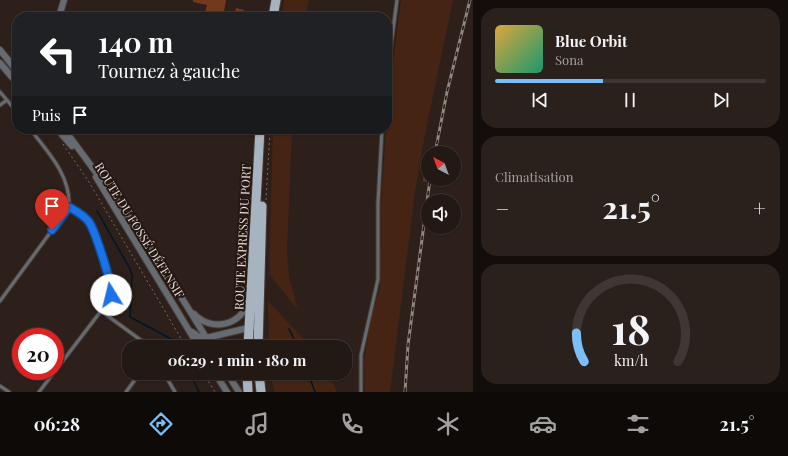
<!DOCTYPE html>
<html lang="fr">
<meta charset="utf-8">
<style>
body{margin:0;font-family:"Playfair Display",serif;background:#2a211d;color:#f1f3f6;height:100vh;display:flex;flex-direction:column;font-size:15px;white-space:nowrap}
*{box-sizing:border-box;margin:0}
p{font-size:13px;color:#a2a0a0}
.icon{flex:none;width:22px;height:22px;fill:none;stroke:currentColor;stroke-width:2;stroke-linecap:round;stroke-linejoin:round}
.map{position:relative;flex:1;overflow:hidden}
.details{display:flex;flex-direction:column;gap:8px;padding:8px;background:#130d0b;width:315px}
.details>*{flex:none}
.guide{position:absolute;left:12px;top:12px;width:380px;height:122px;border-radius:16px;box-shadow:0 1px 3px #0004,0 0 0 1px #3f3734;background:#202124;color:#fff;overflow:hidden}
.needle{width:26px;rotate:319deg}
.buttons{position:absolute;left:421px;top:146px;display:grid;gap:8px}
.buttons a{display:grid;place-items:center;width:40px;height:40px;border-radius:50%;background:#221814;box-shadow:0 1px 3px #0004,0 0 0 1px #3f3734;font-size:20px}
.speed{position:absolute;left:12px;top:328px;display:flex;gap:8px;font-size:20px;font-weight:700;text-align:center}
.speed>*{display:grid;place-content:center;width:52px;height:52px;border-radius:50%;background:#221814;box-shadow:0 1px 3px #0004,0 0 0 1px #3f3734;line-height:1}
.speed .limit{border:6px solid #d22;background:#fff;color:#111}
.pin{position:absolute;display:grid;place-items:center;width:34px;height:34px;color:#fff;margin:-41px -17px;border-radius:50% 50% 50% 0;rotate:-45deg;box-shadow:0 0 4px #0007}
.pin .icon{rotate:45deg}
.me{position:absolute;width:44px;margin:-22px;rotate:351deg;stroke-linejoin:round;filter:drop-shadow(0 0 3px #0008)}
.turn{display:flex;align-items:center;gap:14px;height:84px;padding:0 20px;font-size:18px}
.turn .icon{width:52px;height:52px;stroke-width:2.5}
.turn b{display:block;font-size:28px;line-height:34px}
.then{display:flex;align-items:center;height:38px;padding:0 20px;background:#0003;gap:8px;font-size:15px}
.big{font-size:30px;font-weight:700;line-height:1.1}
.details .widget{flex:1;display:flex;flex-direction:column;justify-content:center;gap:6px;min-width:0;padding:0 14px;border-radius:16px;background:#2a211d}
.details .dial{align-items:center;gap:0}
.dial svg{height:104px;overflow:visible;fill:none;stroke:#3f3734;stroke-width:7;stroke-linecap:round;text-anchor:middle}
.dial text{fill:#f1f3f6;stroke:none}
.song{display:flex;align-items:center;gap:12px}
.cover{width:48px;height:48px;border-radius:6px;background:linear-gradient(135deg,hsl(40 70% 55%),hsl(160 70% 35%))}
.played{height:4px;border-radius:2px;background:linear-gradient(90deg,#7bbef8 40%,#3f3734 40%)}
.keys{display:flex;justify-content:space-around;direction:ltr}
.heat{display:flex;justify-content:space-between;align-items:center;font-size:22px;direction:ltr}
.trip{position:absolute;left:122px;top:340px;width:230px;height:40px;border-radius:16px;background:#221814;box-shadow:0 1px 3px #0004,0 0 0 1px #3f3734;font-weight:700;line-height:40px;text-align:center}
.menu{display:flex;height:64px;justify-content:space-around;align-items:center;background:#0e0a08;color:#a2a0a0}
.menu .icon{width:28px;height:28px}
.menu .selected{color:#7bbef8}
.menu b{font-size:18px;color:#f1f3f6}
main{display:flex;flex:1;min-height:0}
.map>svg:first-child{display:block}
.green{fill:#452413}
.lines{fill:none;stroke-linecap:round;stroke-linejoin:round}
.stream{stroke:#00152a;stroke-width:1.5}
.building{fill:#72391c}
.service-casing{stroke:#473a35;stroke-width:5}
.minor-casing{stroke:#473a35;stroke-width:8}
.primary-casing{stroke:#473a35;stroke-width:11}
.path{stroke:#786c67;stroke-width:1;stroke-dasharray:2 3;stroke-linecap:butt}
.service{stroke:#656b70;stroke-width:3}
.minor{stroke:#656b70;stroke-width:6}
.primary{stroke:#a7b3be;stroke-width:9}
.rail-casing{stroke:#918681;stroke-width:3}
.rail{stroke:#241711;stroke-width:1.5;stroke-dasharray:4.5;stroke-linecap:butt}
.route-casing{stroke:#114b97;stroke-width:10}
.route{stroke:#1a73e8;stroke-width:7}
.labels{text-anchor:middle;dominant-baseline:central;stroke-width:4;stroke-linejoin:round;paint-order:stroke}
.street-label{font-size:12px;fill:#e7ddd9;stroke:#241711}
</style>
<main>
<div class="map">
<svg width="473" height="392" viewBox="0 0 473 392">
<rect width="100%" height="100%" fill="#2d201a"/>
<path class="green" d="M284,0h25l-4,17h-23z
M401,0h52l-28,134 -10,58 -25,200h-25l-1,-29 7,-46 9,-29 1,-82 5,-77h1v-16z
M273,129h19l-5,121 2,27 9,33 -29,-36z
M268,301l42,45 1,1h-42z
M271,373h57l9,19h-63z"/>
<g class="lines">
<path class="stream" d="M97,211l33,58 2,6 -2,42 43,23 3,7
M289,329l9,18
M190,373l9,19
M308,373l7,19"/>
</g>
<path class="building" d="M193,0h33l-3,17h-14l1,-5h-5l2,-7 -14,-3z
M236,8l8,2 -1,7h-9z
M424,172l4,1 -1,9 -4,-1z"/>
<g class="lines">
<g class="service-casing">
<path id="service" d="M387,76l10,-76
M0,92l17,20
M0,105l7,-5
M30,129c18,23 41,47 39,78
M0,301l69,-94 15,11 7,9 20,58v10l-10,16
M164,373l11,19
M0,386l9,6
M39,392l62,-81 41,30 5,6
M126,392l14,-19
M361,392v-37l17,-76v-75l4,-75"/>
</g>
<g class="minor-casing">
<path id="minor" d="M59,17l5,-17
M0,50l17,21
M0,63l17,20
M57,129l15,17
M64,129l84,114 64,104
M96,177l103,170
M194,314c17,18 48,12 54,-13
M192,332l7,5 7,1 46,-11
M215,373l12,19
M227,373l12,19"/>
</g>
<g class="primary-casing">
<path id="primary" d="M273,17l3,-17
M248,347l12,-218
M258,347l4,-141
M247,373l1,19
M259,373l2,19"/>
</g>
<path class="path" d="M63,144l26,38 97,165
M266,200l4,-71
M203,373l12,19"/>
<use href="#service" class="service"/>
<use href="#minor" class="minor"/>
<use href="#primary" class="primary"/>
<g class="rail-casing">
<path id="rail" d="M435,153l12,-61 23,-92
M405,392l3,-47 22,-166"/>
</g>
<use href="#rail" class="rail"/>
</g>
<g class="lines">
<g class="route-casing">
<path id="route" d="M52,230l17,-23c7,4 15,8 20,15 6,9 24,63 22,73"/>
</g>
<use href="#route" class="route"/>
</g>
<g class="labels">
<g class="street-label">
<text transform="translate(140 230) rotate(58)">ROUTE DU FOSSÉ DÉFENSIF</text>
<text transform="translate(242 237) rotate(-87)">ROUTE EXPRESS DU PORT</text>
</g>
</g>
</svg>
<div class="buttons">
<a><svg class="needle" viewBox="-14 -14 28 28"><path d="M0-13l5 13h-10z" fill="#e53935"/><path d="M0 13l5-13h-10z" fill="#a2a0a0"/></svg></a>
<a><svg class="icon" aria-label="sound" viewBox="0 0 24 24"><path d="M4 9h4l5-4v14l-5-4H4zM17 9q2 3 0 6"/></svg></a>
</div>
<div class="speed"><div class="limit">20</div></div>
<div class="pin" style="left:52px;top:230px;background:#d93025"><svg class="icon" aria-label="arrive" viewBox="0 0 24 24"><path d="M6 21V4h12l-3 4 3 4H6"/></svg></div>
<svg class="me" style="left:111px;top:295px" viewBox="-20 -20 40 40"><circle r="19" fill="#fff"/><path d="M0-13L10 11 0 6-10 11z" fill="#1a73e8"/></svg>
<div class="trip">06:29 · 1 min · 180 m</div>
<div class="guide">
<div class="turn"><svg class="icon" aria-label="left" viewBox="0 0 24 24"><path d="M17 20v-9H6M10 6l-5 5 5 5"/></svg><div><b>140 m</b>Tournez à gauche</div></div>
<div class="then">Puis<svg class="icon" aria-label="arrive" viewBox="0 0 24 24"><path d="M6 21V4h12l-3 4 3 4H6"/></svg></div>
</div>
</div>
<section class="details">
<div class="widget">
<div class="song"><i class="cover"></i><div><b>Blue Orbit</b><p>Sona</p></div></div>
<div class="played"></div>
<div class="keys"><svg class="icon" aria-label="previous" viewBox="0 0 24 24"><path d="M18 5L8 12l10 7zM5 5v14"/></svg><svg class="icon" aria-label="pause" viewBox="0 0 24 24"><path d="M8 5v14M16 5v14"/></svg><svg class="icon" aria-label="next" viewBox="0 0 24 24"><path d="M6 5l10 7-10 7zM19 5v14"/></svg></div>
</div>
<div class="widget"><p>Climatisation</p>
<div class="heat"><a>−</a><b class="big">21.5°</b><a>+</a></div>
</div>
<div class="widget dial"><svg viewBox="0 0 100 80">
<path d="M14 69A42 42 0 1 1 86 69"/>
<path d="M14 69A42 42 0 0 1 8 47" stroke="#7bbef8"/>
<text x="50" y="56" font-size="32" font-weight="700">18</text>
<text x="50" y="72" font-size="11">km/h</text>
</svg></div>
</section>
</main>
<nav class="menu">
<b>06:28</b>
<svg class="icon selected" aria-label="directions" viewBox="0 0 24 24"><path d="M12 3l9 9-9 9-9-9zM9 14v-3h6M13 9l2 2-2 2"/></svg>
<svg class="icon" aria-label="music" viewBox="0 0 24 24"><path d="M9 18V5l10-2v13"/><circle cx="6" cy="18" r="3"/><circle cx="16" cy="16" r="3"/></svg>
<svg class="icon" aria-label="phone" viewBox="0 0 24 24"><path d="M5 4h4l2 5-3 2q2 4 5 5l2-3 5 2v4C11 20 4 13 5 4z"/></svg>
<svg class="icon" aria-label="climate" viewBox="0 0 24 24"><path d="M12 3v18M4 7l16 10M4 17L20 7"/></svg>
<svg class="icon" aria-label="car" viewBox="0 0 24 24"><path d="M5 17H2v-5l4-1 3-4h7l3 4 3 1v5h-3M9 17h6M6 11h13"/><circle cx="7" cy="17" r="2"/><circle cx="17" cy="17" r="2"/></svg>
<svg class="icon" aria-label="filters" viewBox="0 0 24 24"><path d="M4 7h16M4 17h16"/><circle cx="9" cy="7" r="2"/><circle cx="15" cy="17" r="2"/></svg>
<b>21.5°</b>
</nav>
